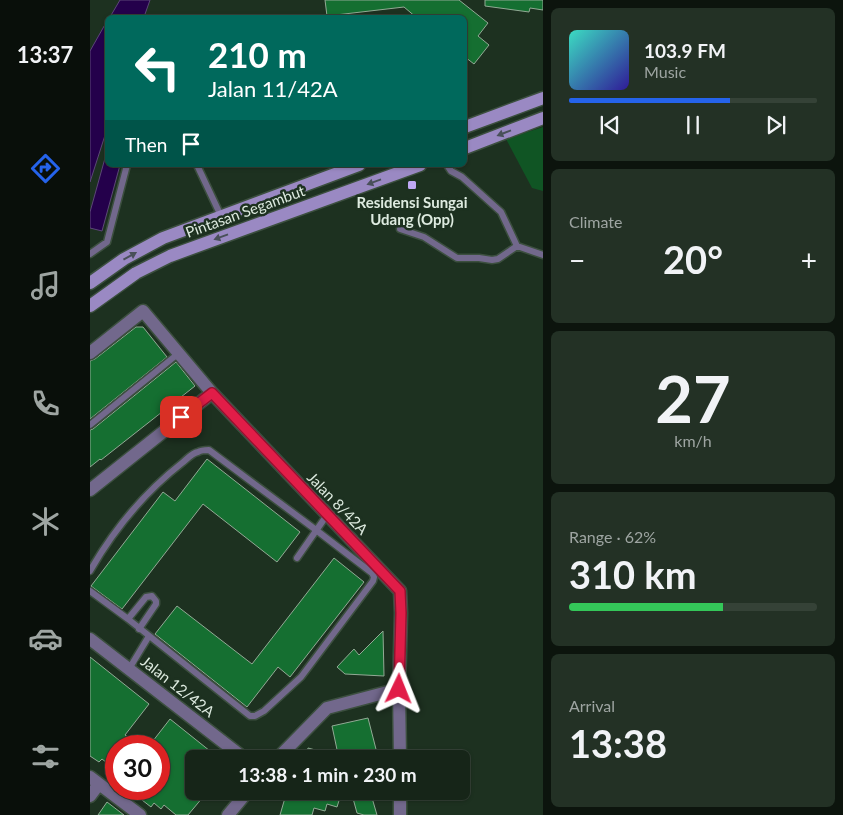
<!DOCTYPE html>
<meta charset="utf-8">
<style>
body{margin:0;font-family:Lato,sans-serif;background:#233125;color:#f1f3f6;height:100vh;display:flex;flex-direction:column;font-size:19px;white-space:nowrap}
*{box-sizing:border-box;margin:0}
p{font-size:16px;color:#9ea5a2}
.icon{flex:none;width:28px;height:28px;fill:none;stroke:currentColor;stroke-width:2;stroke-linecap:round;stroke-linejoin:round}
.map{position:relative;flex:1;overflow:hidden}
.details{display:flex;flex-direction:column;gap:8px;padding:8px;background:#0c140d;width:300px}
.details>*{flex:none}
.top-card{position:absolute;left:15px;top:15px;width:362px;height:152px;border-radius:8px;box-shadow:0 1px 4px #0004,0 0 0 1px #354237;background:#00695c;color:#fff;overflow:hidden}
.speed{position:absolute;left:15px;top:735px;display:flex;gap:10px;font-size:25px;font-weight:700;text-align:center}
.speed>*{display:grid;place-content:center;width:65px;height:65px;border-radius:50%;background:#162518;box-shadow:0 1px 4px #0004,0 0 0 1px #354237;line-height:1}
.speed .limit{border:8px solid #d22;background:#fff;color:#111}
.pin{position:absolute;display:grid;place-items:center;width:42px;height:42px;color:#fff;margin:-21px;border-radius:10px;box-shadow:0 2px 8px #0006}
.me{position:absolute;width:55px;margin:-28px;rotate:2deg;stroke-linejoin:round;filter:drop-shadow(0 0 4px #0008)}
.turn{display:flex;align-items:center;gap:18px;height:105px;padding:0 20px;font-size:22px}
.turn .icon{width:65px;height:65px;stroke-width:2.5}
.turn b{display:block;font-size:35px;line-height:42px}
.then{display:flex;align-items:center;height:48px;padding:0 20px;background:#0003;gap:10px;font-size:19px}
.big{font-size:38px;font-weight:700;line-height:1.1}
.details .card{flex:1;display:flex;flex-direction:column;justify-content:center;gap:8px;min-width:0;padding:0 18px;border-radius:8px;background:#233125}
.details .dial{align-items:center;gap:0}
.dial b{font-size:65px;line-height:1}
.song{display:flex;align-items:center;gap:15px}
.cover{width:60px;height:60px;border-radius:8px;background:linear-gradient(135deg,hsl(170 70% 55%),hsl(250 70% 35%))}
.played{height:5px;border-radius:2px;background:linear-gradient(90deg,#2563eb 65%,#354237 65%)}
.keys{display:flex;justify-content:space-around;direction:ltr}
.heat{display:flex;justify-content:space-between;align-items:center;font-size:28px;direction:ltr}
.charge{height:8px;border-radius:4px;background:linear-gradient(90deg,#34c759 62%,#354237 0)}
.trip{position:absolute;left:95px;top:750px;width:285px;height:50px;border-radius:8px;background:#162518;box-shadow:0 1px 4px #0004,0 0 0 1px #354237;font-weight:700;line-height:50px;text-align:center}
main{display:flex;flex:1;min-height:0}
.dock{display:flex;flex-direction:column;width:90px;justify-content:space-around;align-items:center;background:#090f0a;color:#9ea5a2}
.dock .icon{width:35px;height:35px}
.dock .selected{color:#2563eb}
.dock b{font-size:22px;color:#f1f3f6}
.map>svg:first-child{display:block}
.green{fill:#105524}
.water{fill:#24004b;stroke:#5c4678}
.building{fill:#156f31;stroke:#92aa95}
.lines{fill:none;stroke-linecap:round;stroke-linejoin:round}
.service-casing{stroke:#3c4f3f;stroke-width:9}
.minor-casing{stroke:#3c4f3f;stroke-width:15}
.secondary-casing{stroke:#3c4f3f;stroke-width:15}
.service{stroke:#72688c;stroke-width:6}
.minor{stroke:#72688c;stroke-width:12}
.secondary{stroke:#9a89c3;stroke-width:12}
.oneway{fill:#495059}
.route-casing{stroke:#92132f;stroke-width:12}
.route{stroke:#e11d48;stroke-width:9}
.poi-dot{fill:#bfa8f4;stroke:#1d3120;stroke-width:2}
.labels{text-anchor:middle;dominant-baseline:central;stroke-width:5;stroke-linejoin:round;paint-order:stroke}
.poi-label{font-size:15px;font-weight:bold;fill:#deebe0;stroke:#1d3120}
.street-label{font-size:15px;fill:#deebe0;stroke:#1d3120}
</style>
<main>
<nav class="dock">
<b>13:37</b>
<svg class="icon selected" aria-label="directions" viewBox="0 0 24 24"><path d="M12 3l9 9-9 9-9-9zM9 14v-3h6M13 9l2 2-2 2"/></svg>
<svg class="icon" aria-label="music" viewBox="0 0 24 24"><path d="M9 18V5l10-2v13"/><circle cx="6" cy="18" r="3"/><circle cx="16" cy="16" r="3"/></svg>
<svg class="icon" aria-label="phone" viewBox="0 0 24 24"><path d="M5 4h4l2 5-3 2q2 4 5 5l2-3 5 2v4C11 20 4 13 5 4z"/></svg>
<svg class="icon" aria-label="climate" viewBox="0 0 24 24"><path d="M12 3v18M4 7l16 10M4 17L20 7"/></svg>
<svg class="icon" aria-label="car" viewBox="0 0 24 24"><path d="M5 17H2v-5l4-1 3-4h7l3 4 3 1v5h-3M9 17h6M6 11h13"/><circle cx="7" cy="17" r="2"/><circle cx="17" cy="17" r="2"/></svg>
<svg class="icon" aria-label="filters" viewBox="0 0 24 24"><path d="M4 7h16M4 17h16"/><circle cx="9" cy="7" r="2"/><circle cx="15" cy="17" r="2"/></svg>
</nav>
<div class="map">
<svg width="453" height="815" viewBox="0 0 453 815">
<rect width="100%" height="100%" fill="#1d3120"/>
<path class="green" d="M453,127v64l-11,-3 -26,-49z"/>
<path class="water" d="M30,0h30l-6,17h-34z
M17,21v108l-17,53v-131z
M17,151l1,14h12l-18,66 -12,-3v-16z"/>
<path class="building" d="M235,0h134l29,23 -10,13 11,9 -15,19 -9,-7v-39h-48l-13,-11 -77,9z
M395,0h58v10l-13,-2 -1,4 -44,-6z
M46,327h7l24,30 -77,62v-58l5,-2z
M86,362l19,24 -94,74 -1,-1 -10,8v-37l3,-1z
M117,459l93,73 -23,30 -74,-58 -81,105 -31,-23 72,-94 12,9z
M244,558l30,24 -74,95 -12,-10 -31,40 -92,-73 22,-28 75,58z
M293,631l1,45 -39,-2 -8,-7 17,-18 5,6z
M0,657l59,47 -24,31 15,11h-24v24l-14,-11 -3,3 -9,-6z
M278,718l10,39 -6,2h-33l-7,-33z
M80,719l50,40h-26v32h14l-20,24h-12l-12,-10 -3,4 -7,-6 -3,4 -9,-7 8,-11h9v-43h-10z
M218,748l30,8 -1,3h-32z
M197,791h55l-5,16 -10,-3 -2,7 -11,-3 -2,7h-32z
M261,791h19l7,24h-13l-7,-2z
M17,802l17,13h-26z"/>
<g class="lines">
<g class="service-casing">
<path id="service" d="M107,165l24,51
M357,165l4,6 11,6 39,35 16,34 26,9
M310,229l24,8 33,21h22l13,2 6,-1 19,-13
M0,254l17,-12 20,-77
M0,425l89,-72
M207,558l30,-43
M0,571c23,-40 55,-79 92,-108 5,-4 10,-10 16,-11 3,-2 7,-2 11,-2l107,80 56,43 2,4 -1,4 -72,96 -37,34 -9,5h-5l-122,-97 -38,-28
M38,619l18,-22 6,-1 4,5v3l-17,25
M39,669l20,-33"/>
</g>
<g class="minor-casing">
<path id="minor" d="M0,353l53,-42 69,82 188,198 1,22 -2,76 1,70
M0,490l122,-97
M0,639l155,120
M187,759l50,-51 72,-19
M0,777l50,38
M310,791v24
M0,796l9,-12
M138,815l20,-24"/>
</g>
<g class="secondary-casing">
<path id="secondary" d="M375,127l78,-29
M375,148l78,-30
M0,283l34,-24 39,-21 196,-73
M0,306l46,-33 34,-17 250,-91"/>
</g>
<use href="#service" class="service"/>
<use href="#minor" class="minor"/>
<use href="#secondary" class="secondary"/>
</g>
<defs><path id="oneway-solid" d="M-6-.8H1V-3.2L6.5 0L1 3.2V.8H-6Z" transform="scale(1.25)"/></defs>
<g class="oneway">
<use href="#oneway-solid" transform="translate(414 133) rotate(159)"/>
<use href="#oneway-solid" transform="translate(284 182) rotate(160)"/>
<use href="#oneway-solid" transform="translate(131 237) rotate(160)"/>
<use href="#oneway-solid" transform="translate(40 256) rotate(-29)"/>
</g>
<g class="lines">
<g class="route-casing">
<path id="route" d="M91,417l31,-24 188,198 1,22 -2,76"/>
</g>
<use href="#route" class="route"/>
</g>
<rect class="poi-dot" x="317" y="180" width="10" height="10" rx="2.5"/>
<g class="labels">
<g class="poi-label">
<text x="322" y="202">Residensi Sungai<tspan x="322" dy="17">Udang (Opp)</tspan></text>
</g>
<g class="street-label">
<text transform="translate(155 211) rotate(-20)">Pintasan Segambut</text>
<text transform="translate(248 503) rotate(46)">Jalan 8/42A</text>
<text transform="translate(88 686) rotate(38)">Jalan 12/42A</text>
</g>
</g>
</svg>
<div class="speed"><div class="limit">30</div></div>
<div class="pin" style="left:91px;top:417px;background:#d93025"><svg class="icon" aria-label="arrive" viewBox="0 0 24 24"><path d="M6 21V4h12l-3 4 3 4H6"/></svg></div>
<svg class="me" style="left:309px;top:689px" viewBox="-20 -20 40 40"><path d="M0-17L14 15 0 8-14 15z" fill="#e11d48" stroke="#fff" stroke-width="4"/></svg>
<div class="trip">13:38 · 1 min · 230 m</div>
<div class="top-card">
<div class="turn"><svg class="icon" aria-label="left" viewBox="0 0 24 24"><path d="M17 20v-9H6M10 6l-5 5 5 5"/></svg><div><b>210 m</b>Jalan 11/42A</div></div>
<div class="then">Then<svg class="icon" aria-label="arrive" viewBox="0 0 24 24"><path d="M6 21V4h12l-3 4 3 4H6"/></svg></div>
</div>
</div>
<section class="details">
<div class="card">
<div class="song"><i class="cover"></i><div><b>103.9 FM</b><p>Music</p></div></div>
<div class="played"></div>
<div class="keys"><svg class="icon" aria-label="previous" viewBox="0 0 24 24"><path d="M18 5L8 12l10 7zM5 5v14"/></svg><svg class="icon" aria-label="pause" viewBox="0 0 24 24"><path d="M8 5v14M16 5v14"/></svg><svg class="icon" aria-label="next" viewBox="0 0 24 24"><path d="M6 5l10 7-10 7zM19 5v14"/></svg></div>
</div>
<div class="card"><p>Climate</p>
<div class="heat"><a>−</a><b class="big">20°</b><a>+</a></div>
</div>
<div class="card dial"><b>27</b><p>km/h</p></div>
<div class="card"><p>Range · 62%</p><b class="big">310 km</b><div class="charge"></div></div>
<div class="card"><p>Arrival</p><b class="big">13:38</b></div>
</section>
</main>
